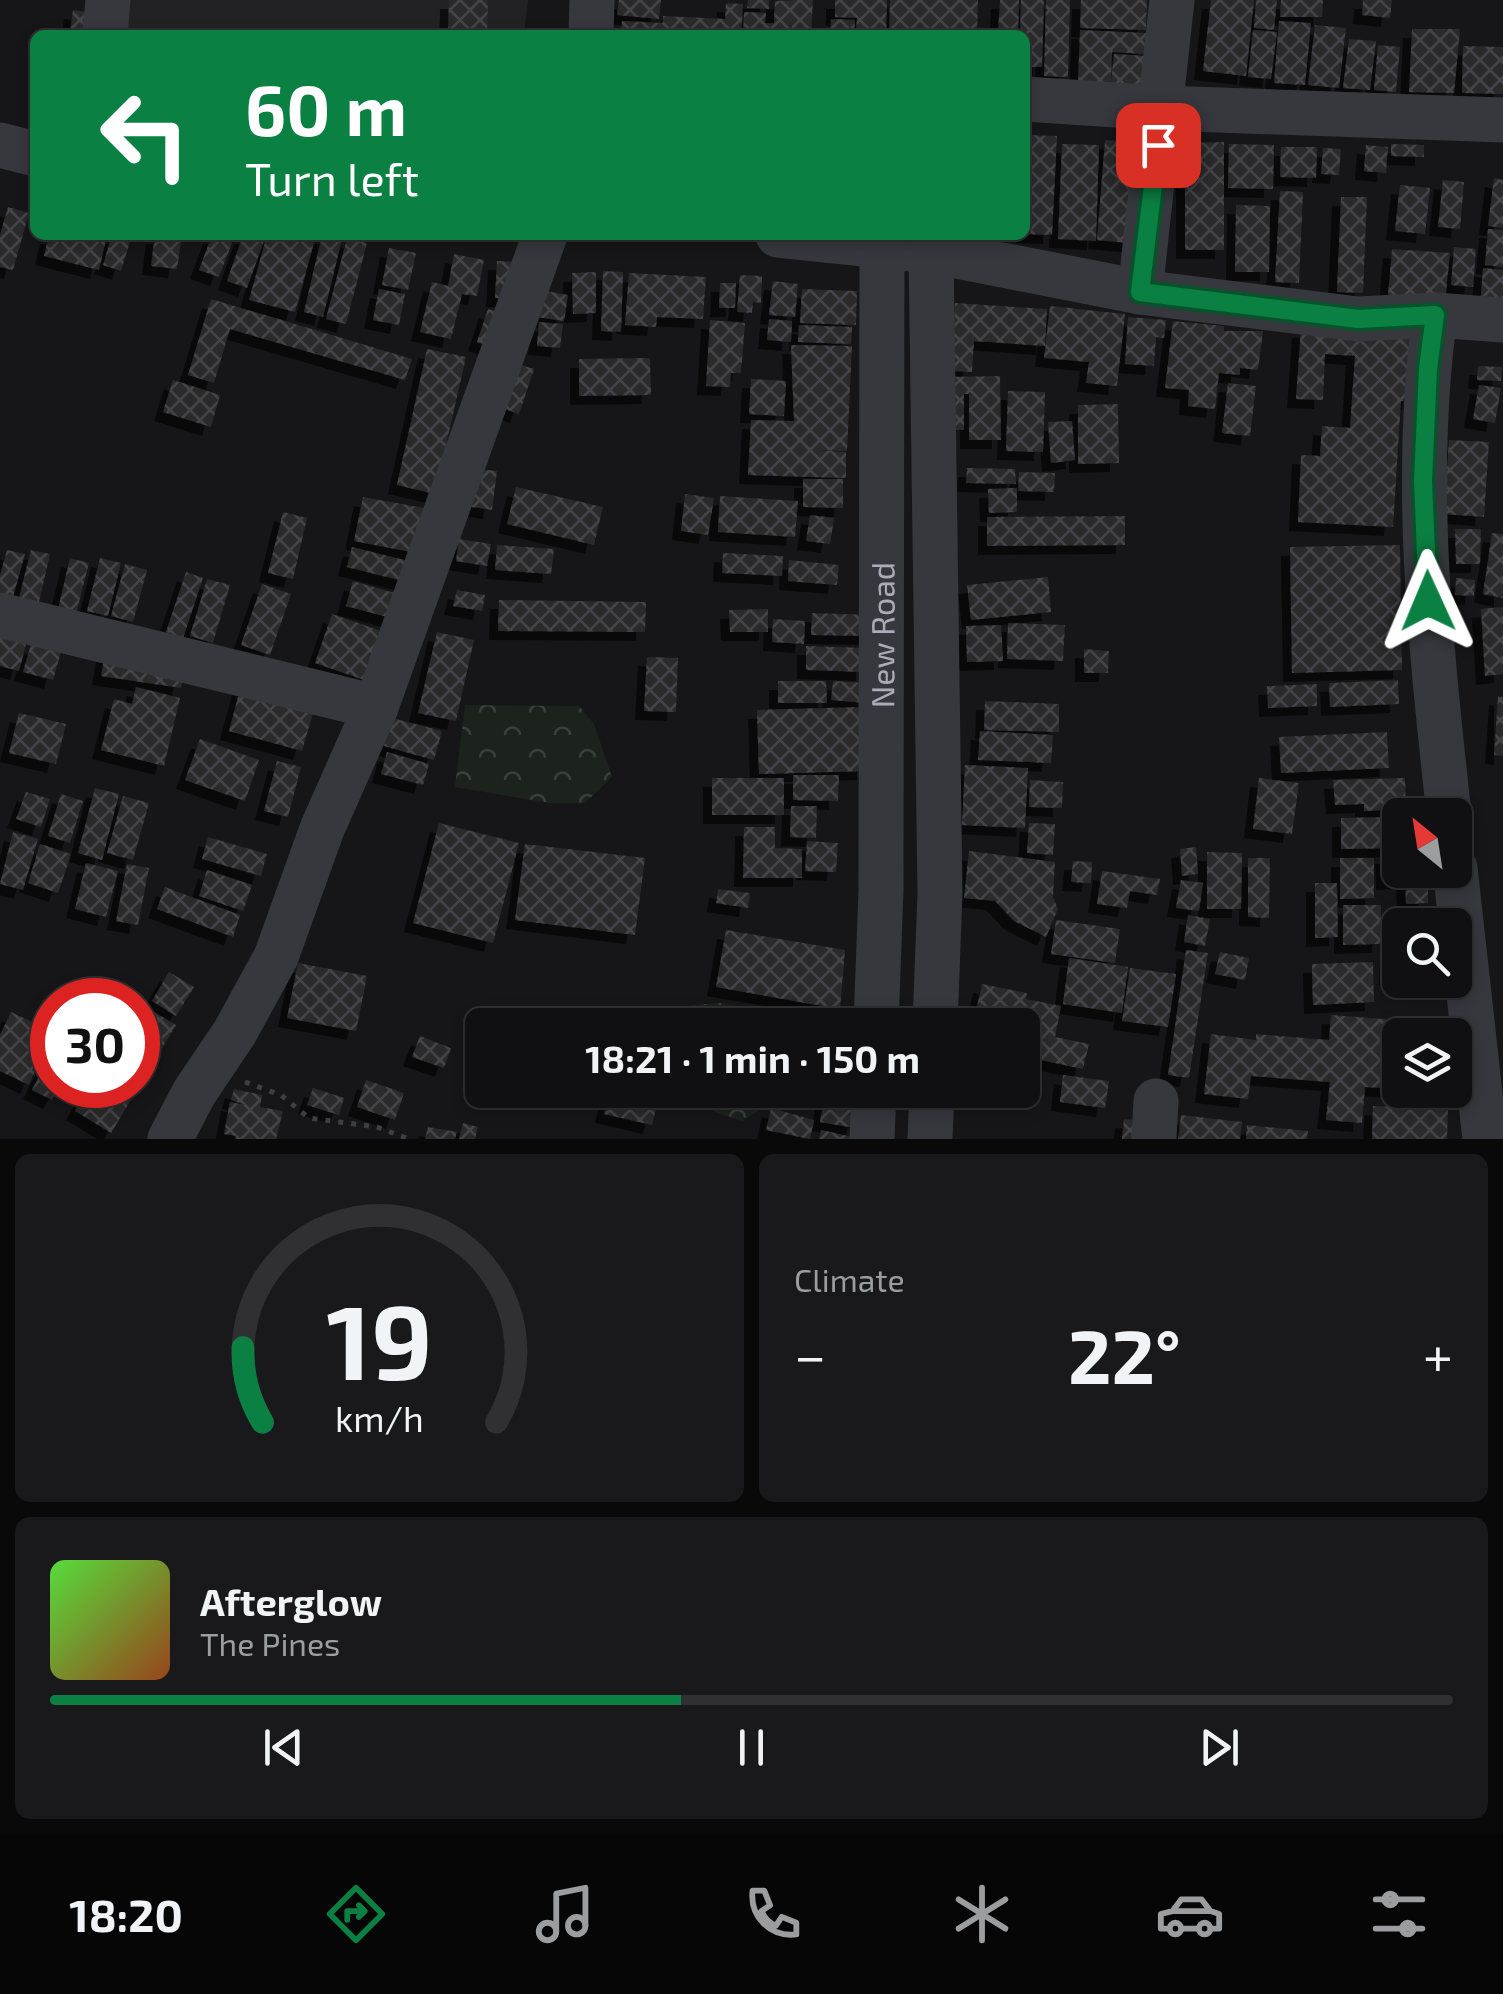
<!DOCTYPE html>
<meta charset="utf-8">
<style>
body{margin:0;font-family:"Exo 2",sans-serif;background:#19191b;color:#f1f3f6;height:100vh;display:flex;flex-direction:column;font-size:38px;white-space:nowrap}
*{box-sizing:border-box;margin:0}
p{font-size:32px;color:#9c9d9f}
.icon{flex:none;width:55px;height:55px;fill:none;stroke:currentColor;stroke-width:2;stroke-linecap:round;stroke-linejoin:round}
.map{position:relative;height:1139px;overflow:hidden}
.details{display:flex;flex-direction:column;gap:15px;padding:15px;background:#09090a;flex:1}
.details>*{flex:none}
.banner{position:absolute;left:30px;top:30px;width:1000px;height:210px;border-radius:15px;box-shadow:0 5px 15px #0003,0 0 0 2px #303032;background:#0b8043;color:#fff;overflow:hidden}
.needle{width:65px;rotate:330deg}
.fabs{position:absolute;left:1382px;top:798px;display:grid;gap:20px}
.fabs a{display:grid;place-items:center;width:90px;height:90px;border-radius:15px;background:#101012;box-shadow:0 5px 15px #0003,0 0 0 2px #303032;font-size:50px}
.speed{position:absolute;left:30px;top:978px;display:flex;gap:20px;font-size:50px;font-weight:700;text-align:center}
.speed>*{display:grid;place-content:center;width:130px;height:130px;border-radius:50%;background:#101012;box-shadow:0 5px 15px #0003,0 0 0 2px #303032;line-height:1}
.speed .limit{border:15px solid #d22;background:#fff;color:#111}
.pin{position:absolute;display:grid;place-items:center;width:85px;height:85px;color:#fff;margin:-42px;border-radius:20px;box-shadow:0 5px 15px #0006}
.me{position:absolute;width:110px;margin:-55px;rotate:359deg;stroke-linejoin:round;filter:drop-shadow(0 0 8px #0008)}
.turn{display:flex;align-items:center;gap:35px;height:210px;padding:0 50px;font-size:45px}
.turn .icon{width:130px;height:130px;stroke-width:2.5}
.turn b{display:block;font-size:70px;line-height:85px}
.big{font-size:75px;font-weight:700;line-height:1.1}
.details .tile{flex:1;display:flex;flex-direction:column;justify-content:center;gap:15px;min-width:0;padding:0 35px;border-radius:15px;background:#19191b}
.details .dial{align-items:center;gap:0}
.dial svg{height:260px;overflow:visible;fill:none;stroke:#303032;stroke-width:7;stroke-linecap:round;text-anchor:middle}
.dial text{fill:#f1f3f6;stroke:none}
.song{display:flex;align-items:center;gap:30px}
.cover{width:120px;height:120px;border-radius:15px;background:linear-gradient(135deg,hsl(110 70% 55%),hsl(20 70% 35%))}
.played{height:10px;border-radius:5px;background:linear-gradient(90deg,#0b8043 45%,#303032 45%)}
.keys{display:flex;justify-content:space-around;direction:ltr}
.heat{display:flex;justify-content:space-between;align-items:center;font-size:55px;direction:ltr}
.details .tiles{flex:1;display:grid;gap:15px;grid-template-columns:1fr 1fr}
.tile:last-child{grid-column:span 2}
.trip{position:absolute;left:465px;top:1008px;width:575px;height:100px;border-radius:15px;background:#101012;box-shadow:0 5px 15px #0003,0 0 0 2px #303032;font-weight:700;line-height:100px;text-align:center}
.tab-bar{display:flex;height:160px;justify-content:space-around;align-items:center;background:#060607;color:#9c9d9f}
.tab-bar .icon{width:70px;height:70px}
.tab-bar .on{color:#0b8043}
.tab-bar b{font-size:45px;color:#f1f3f6}
.map>svg:first-child{display:block}
.built{fill:#222225}
.forest{fill:url(#forest-crowns)}
.building{fill:url(#building-cross-hatch);filter:url(#shadow)}
.lines{fill:none;stroke-linecap:round;stroke-linejoin:round}
.path{stroke:#3d3f44;stroke-width:5;stroke-dasharray:5 8;stroke-linecap:butt}
.minor{stroke:#37383d;stroke-width:45}
.route-casing{stroke:#07532c;stroke-width:25}
.route{stroke:#0b8043;stroke-width:18}
.labels{text-anchor:middle;dominant-baseline:central;stroke-width:10;stroke-linejoin:round;paint-order:stroke}
.street-label{font-size:32px;fill:#a8adb8;stroke:#111113}
</style>
<div class="map">
<svg width="1503" height="1139" viewBox="0 0 1503 1139">
<defs>
<pattern id="forest-crowns" width="20" height="18" patternUnits="userSpaceOnUse" patternTransform="scale(2.5)"><rect width="20" height="18" fill="#1c231d"/><path d="M2 6a3 3 0 1 1 6 0M12 15a3 3 0 1 1 6 0" fill="none" stroke="#3a403c"/></pattern>
<pattern id="building-cross-hatch" width="8" height="8" patternUnits="userSpaceOnUse" patternTransform="scale(2.5)"><rect width="8" height="8" fill="#29292c"/><path d="M0 0l8 8M0 8l8-8" fill="none" stroke="#454548"/></pattern>
<filter id="shadow"><feDropShadow dx="-9" dy="9" stdDeviation="0" flood-color="#0009"/></filter>
</defs>
<rect width="100%" height="100%" fill="#161618"/>
<path class="built" d="M121,0h407l-4,35h-409z"/>
<path class="forest" d="M465,705l114,1 15,18 18,53 -27,26h-35l-95,-16z
M720,1003l30,6 18,16h-124c24,-19 46,-20 76,-22z
M672,1090h121l-51,31 -27,-9z"/>
<path class="building" d="M449,0h39l-1,35h-39z
M619,0h42l-2,19 -42,-4z
M748,0h21v9l-22,-1z
M795,0h18l-2,35h-19l-1,-12 -1,12h-47l1,-23 22,1 -1,10h9l1,-22z
M835,0h52l-1,35h-30l1,-17 -22,-1z
M890,0h88l-1,35h-88z
M1000,0h19l-1,35h-20z
M1021,0h23l-2,67h-17v-32h-5z
M1046,0h24l-2,77 -24,-1z
M1081,0h66l-1,30 -66,-2z
M1211,0h43l-8,76 -43,-5z
M1256,0h21l-3,30 -20,-2z
M1281,0h42l-1,17h-42z
M1363,0h29l-2,18 -28,-3z
M726,3l17,1 -2,31h-120l1,-14 41,2v-7l62,3z
M73,10l22,3 -3,22 -22,-3z
M831,19l24,1 -1,15h-24z
M1279,21l32,2 -6,62 -31,-2z
M1315,25l31,3 -7,60 -31,-3z
M1412,29h48l-6,64 -45,-1z
M1080,30l66,3v21l-34,-2 -1,30 3,-28 33,2 -1,33 -68,-4z
M1253,30l24,2 -6,47 -23,-2z
M1349,39l27,2 -6,49 -27,-2z
M1378,45l22,2 -4,45 -22,-2z
M1463,46l40,1v47l-41,-1z
M1028,135l29,1 -5,99 -27,-1z
M1105,140l42,3 -8,101 -42,-4z
M1224,142v108h-39v-107z
M1062,144l37,1 -3,96 -38,-2z
M1229,144l45,1 -1,44 -45,-1z
M1391,144l33,1v12l-33,-1z
M1366,145l22,2 -2,26 -22,-2z
M1281,147h36l-1,31 -36,-1z
M1323,148l18,1 -2,26 -18,-1z
M1494,178l9,2v48l-15,-2z
M1443,180l21,2 -4,47 -22,-2z
M1400,185l30,3 -5,46 -30,-3z
M1280,191l23,1 -4,91 -24,-1z
M1341,197h26l-4,96 -26,-1z
M1236,205l34,1 -1,66h-34z
M8,207l21,6 -16,57 -13,-3v-32z
M1488,229l15,1v37l-18,-2z
M49,235h58l-8,35 -55,-14z
M112,235h20l-11,36 -18,-6z
M155,235h27l-5,34 -26,-3z
M212,235h23l-16,42 -20,-7z
M243,235h23l-19,53 -20,-7z
M267,235h49l-21,77 -46,-12z
M322,235h21l-20,82 -19,-5z
M347,238l20,5 -21,81 -20,-5z
M1454,247l22,2 -3,38 -22,-2z
M389,248l27,5 -8,37 -26,-5z
M1392,249l58,4 -5,48 -57,-5z
M454,254l30,6 -7,36 -15,-2 -11,45 -31,-7 12,-50 16,4z
M497,261l24,1 -1,37 -25,-1z
M1483,268l20,2v39l-23,-2z
M603,271l20,1 -2,60 -20,-1z
M596,272v41l-23,1 -1,-41z
M629,273l77,4 -3,42 -46,-2 -1,10 -31,-2z
M740,275l22,1 -1,27 -8,-1 -1,11 -15,-1z
M773,281l25,3 -3,33 -26,-2z
M720,283h16l-1,25h-16z
M379,289l26,5 -6,31 -26,-5z
M802,289l55,2 -1,34 -56,-2z
M540,290l28,5 -4,26 -28,-4z
M211,299l201,60 -7,21 -175,-51 -16,54 -26,-8z
M955,303l92,6 -2,37 -71,-5 -2,31 -21,-1z
M1050,306l75,8 -8,72 -31,-3 3,-21 -45,-4z
M488,309l20,6 -11,34 -20,-7z
M1128,317l38,3 -2,18 -8,-1 -2,29 -29,-2z
M769,319l23,2 -1,21 -24,-2z
M710,320l35,3 -4,50h-10l-1,14 -24,-1z
M1173,321l51,5v5h39l-5,39 -18,-2v7l-21,-2 -4,36 -27,-3 1,-16 -24,-2z
M539,322l24,2 -3,24 -23,-2z
M799,325l53,2 -1,17 -53,-2z
M1301,329l120,7 -10,65h-10l-8,126 -95,-5 3,-67 19,1 2,-30 28,2 5,-72 -30,-2 -2,46 -27,-1z
M791,345l61,1 -5,105 -33,-1 32,2v26l-98,-3 3,-55 43,1z
M427,349l39,8 -31,137 -38,-9z
M650,358l1,37 -72,1v-37z
M517,364l17,5 -15,45 -17,-6z
M1478,366l24,1 -1,14 -24,-1z
M1000,376l1,64h-32v-46h-5v36h-15v-53z
M751,379l35,2 -2,35 -35,-2z
M173,380l47,15 -9,32 -48,-15z
M1228,383l28,3 -6,50 -28,-3z
M1479,385l22,3 -6,35 -22,-4z
M1008,391l37,1 -2,60 -37,-1z
M1118,404l1,59 -41,1v-59z
M1072,421l3,39 -24,3 -3,-41z
M1449,440l40,2 -5,75 -40,-3z
M471,468l26,3 -5,39 -27,-4z
M967,468l48,1 1,15 -50,-1z
M1019,472l36,1 -1,19 -36,-1z
M803,479h40v29l-40,-1z
M516,487l87,20 -9,38 -87,-21z
M1017,488v24l-28,1 -1,-24z
M685,494l29,4 -6,37 -27,-4z
M720,496l78,5 -3,36 -77,-5z
M363,497l61,11 -8,45 -62,-12z
M283,512l24,6 -14,61 -25,-6z
M810,515l24,3 -4,26 -24,-3z
M1125,516v29l-138,1v-29z
M1455,529h26l-1,35h-24z
M1492,533l11,1v64l-20,-4z
M459,539l32,5 -4,22 -31,-5z
M497,545l57,4 -3,25 -56,-4z
M1400,545l2,125 -110,3 -2,-126z
M352,547l60,15 -5,20 -60,-15z
M7,550l18,4 -14,50 -11,-3v-26z
M31,550l19,4 -13,57 -20,-5z
M723,553l60,3 -1,20 -60,-3z
M70,558l19,5 -15,59 -18,-4z
M100,558l21,5 -13,53 -21,-5z
M789,560l50,5 -2,20 -49,-4z
M125,564l22,6 -14,52 -22,-6z
M186,572l17,6 -20,60 -17,-6z
M1048,577l3,35 -80,8 -4,-35z
M1456,578l19,2 -1,16 -19,-1z
M207,579l23,6 -17,58 -23,-7z
M353,581l45,13 -7,24 -45,-12z
M262,584l29,10 -21,61 -29,-10z
M457,590l28,5 -3,16 -29,-5z
M499,600l147,2 -1,30 -147,-1z
M1503,607v67l-18,2 -4,-67z
M768,609v23h-38l-1,-22z
M812,613l59,2v21l-60,-1z
M332,614l55,19 -17,49 -55,-19z
M773,619l32,2 -1,23 -32,-2z
M1008,623l57,2 -2,36 -56,-2z
M1001,625l2,36 -36,1 -1,-36z
M0,630l28,7 -9,34 -19,-5z
M437,632l37,8 -18,81 -38,-8z
M31,644l30,8 -8,28 -30,-8z
M806,646l59,2v24l-59,-2z
M1084,649l25,2 -1,22h-24z
M105,653l80,12 -4,23 -80,-12z
M647,657l31,1 -2,54 -32,-1z
M1398,680l1,24 -69,3 -1,-24z
M778,681h48l1,22h-49z
M833,681l35,2 -2,20 -35,-3z
M242,682l74,21 -14,48 -73,-20z
M1317,684v22l-49,2 -1,-22z
M136,687l44,11 -16,68 -63,-16 13,-51 18,5z
M1498,696l5,1v59l-9,-1z
M985,701l74,3v28l-75,-2z
M865,707l1,64 -107,3 -2,-64z
M19,713l47,11 -10,40 -47,-11z
M392,718l50,13 -8,29 -50,-14z
M980,731l73,4 -2,28 -73,-3z
M1387,732l2,36 -108,5 -2,-36z
M200,739l59,21 -14,41 -60,-21z
M387,752l42,12 -6,21 -42,-11z
M277,761l24,6 -13,50 -24,-6z
M965,765l63,3 -3,60 -63,-3z
M793,775h46l-1,26 -45,-1z
M712,778h72v37h-72z
M1259,778l40,5 -7,51 -39,-5z
M1405,778l1,31 -42,2v-7l-29,1 -2,-25z
M1030,780l33,2 -1,26 -33,-1z
M95,788l24,6 -17,66 -24,-7z
M26,792l24,7 -9,28 -25,-8z
M61,794l22,7 -13,42 -22,-7z
M123,796l26,7 -16,57 -26,-7z
M791,806h26l-1,32 -26,-1z
M1400,817v31l-59,1v-31z
M439,823l80,20 -26,100 -80,-20z
M1029,823l26,1 -2,31 -26,-2z
M744,827h31v21l27,1v29h-59z
M13,832l25,7 -15,51 -23,-6z
M208,837l59,17 -6,22 -59,-17z
M807,841l31,2 -2,29 -31,-1z
M40,844l31,10 -13,39 -30,-10z
M525,844l120,14 -10,77 -120,-15z
M1196,847l2,27 -16,2 -2,-27z
M969,851l86,11 -2,35 5,12 -12,28 -32,-16 -19,-20 -31,-3z
M1207,852l35,1 -1,56h-34z
M1384,855h16v15h28v33l-22,1 -1,-24 -20,1z
M1248,858h22l-1,60 -21,-1z
M1340,858h34v40l-34,1z
M1073,861l19,1 -1,21 -20,-1z
M86,863l32,8 -12,46 -31,-8z
M127,864l22,4 -11,57 -22,-4z
M207,870l45,15 -9,26 -44,-15z
M1102,871l58,8 -3,16 -27,-4 -3,17 -30,-4z
M1181,880l22,3 -4,28 -23,-3z
M1315,883h22l1,54 -23,1z
M165,887l75,28 -7,22 -76,-28z
M718,889l32,4 -2,15 -32,-5z
M1343,905h38v39l-38,1z
M1431,906l1,19h-28l-1,-18z
M1188,915l22,4 -5,27 -21,-4z
M1056,920l64,9 -5,34 -64,-9z
M1390,926h10v50h-12z
M726,930l119,20 -5,59 -124,-22z
M1186,950l22,3 -19,125 -21,-3z
M1220,952l29,6 -4,22 -30,-6z
M1069,958l59,9 -6,46 -59,-9z
M1373,962l1,40 -61,3 -1,-41z
M298,963l69,13 -11,55 -69,-13z
M1130,968l46,6 -8,53 -46,-6z
M169,972l25,15 -18,29 -24,-15z
M982,984l45,9 -1,6 35,7 -6,31 34,7 -6,25 -61,-13v-31h-49z
M139,1003l37,22 -65,108 -36,-22 15,-26h48z
M11,1012l41,19 -23,54 -29,-14v-36z
M1331,1015l117,9 -1,11h-47v54l-35,-2 -3,36 -36,-3 4,-38 -79,-6 -3,23 -44,-5 7,-60 45,6v-6l73,6z
M420,1036l31,12 -7,20 -32,-11z
M52,1051v34h9l-9,15 -20,-10z
M1063,1075l46,6 -4,27 -45,-6z
M366,1080l38,13 -9,27 -38,-13z
M313,1088l31,10 -5,17 -32,-10z
M234,1089l28,6 -2,12 23,4 -7,28h-41l1,-3 -12,-2 6,-32 16,3 -15,-5z
M610,1090h18l31,7 -7,28 -48,-11z
M824,1100l35,6 -4,22 -35,-6z
M1373,1106l75,2 -1,31h-75z
M771,1108l43,12 -4,19 -44,-9z
M1181,1115l61,7 -2,17h-62z
M1124,1119l30,3 -1,17h-31z
M463,1123l15,4 -3,12h-16z
M1247,1125l61,6 -1,8h-61z
M428,1127l29,5 -2,7h-30z
M821,1130l31,7v2h-33z"/>
<g class="lines">
<path class="path" d="M245,1082l36,13 28,23 68,9 32,12"/>
<g class="minor">
<path d="M105,35l3,-35"/>
<path d="M591,35l1,-35"/>
<path d="M1025,99l137,9 341,12"/>
<path d="M0,145l35,9"/>
<path d="M778,235l153,16 209,41 218,27 77,-4 68,5"/>
<path d="M931,251l9,642 -5,132"/>
<path d="M1140,292l32,-292"/>
<path d="M1435,315c-23,167 -4,333 14,500"/>
<path d="M0,615l376,92"/>
<path d="M1455,868l30,271"/>
<path id="s1" d="M876,1025l5,-135 1,-644"/>
<path d="M170,1139l24,-46 41,-61 41,-75 46,-128 54,-122 169,-472"/>
<path d="M872,1139l2,-49"/>
<path d="M930,1139l2,-49"/>
<path d="M1154,1139l2,-38"/>
</g>
</g>
<g class="lines">
<g class="route-casing">
<path id="route" d="M1158,145l-18,147 218,27 77,-4 -7,54 -5,112 5,120"/>
</g>
<use href="#route" class="route"/>
</g>
<g class="labels">
<g class="street-label">
<text stroke="none"><textPath href="#s1" startOffset="390">New Road</textPath></text>
</g>
</g>
</svg>
<div class="fabs">
<a><svg class="needle" viewBox="-14 -14 28 28"><path d="M0-13l5 13h-10z" fill="#e53935"/><path d="M0 13l5-13h-10z" fill="#9c9d9f"/></svg></a>
<a><svg class="icon" aria-label="search" viewBox="0 0 24 24"><circle cx="10" cy="10" r="6"/><path d="M15 15l6 6"/></svg></a>
<a><svg class="icon" aria-label="layers" viewBox="0 0 24 24"><path d="M12 4l9 5-9 5-9-5zM3 14l9 5 9-5"/></svg></a>
</div>
<div class="speed"><div class="limit">30</div></div>
<div class="pin" style="left:1158px;top:145px;background:#d93025"><svg class="icon" aria-label="arrive" viewBox="0 0 24 24"><path d="M6 21V4h12l-3 4 3 4H6"/></svg></div>
<svg class="me" style="left:1428px;top:601px" viewBox="-20 -20 40 40"><path d="M0-17L14 15 0 8-14 15z" fill="#0b8043" stroke="#fff" stroke-width="4"/></svg>
<div class="trip">18:21 · 1 min · 150 m</div>
<div class="banner">
<div class="turn"><svg class="icon" aria-label="left" viewBox="0 0 24 24"><path d="M17 20v-9H6M10 6l-5 5 5 5"/></svg><div><b>60 m</b>Turn left</div></div>
</div>
</div>
<section class="details">
<div class="tiles">
<div class="tile dial"><svg viewBox="0 0 100 80">
<path d="M14 69A42 42 0 1 1 86 69"/>
<path d="M14 69A42 42 0 0 1 8 46" stroke="#0b8043"/>
<text x="50" y="56" font-size="32" font-weight="700">19</text>
<text x="50" y="72" font-size="11">km/h</text>
</svg></div>
<div class="tile"><p>Climate</p>
<div class="heat"><a>−</a><b class="big">22°</b><a>+</a></div>
</div>
<div class="tile">
<div class="song"><i class="cover"></i><div><b>Afterglow</b><p>The Pines</p></div></div>
<div class="played"></div>
<div class="keys"><svg class="icon" aria-label="previous" viewBox="0 0 24 24"><path d="M18 5L8 12l10 7zM5 5v14"/></svg><svg class="icon" aria-label="pause" viewBox="0 0 24 24"><path d="M8 5v14M16 5v14"/></svg><svg class="icon" aria-label="next" viewBox="0 0 24 24"><path d="M6 5l10 7-10 7zM19 5v14"/></svg></div>
</div>
</div>
</section>
<nav class="tab-bar">
<b>18:20</b>
<svg class="icon on" aria-label="directions" viewBox="0 0 24 24"><path d="M12 3l9 9-9 9-9-9zM9 14v-3h6M13 9l2 2-2 2"/></svg>
<svg class="icon" aria-label="music" viewBox="0 0 24 24"><path d="M9 18V5l10-2v13"/><circle cx="6" cy="18" r="3"/><circle cx="16" cy="16" r="3"/></svg>
<svg class="icon" aria-label="phone" viewBox="0 0 24 24"><path d="M5 4h4l2 5-3 2q2 4 5 5l2-3 5 2v4C11 20 4 13 5 4z"/></svg>
<svg class="icon" aria-label="climate" viewBox="0 0 24 24"><path d="M12 3v18M4 7l16 10M4 17L20 7"/></svg>
<svg class="icon" aria-label="car" viewBox="0 0 24 24"><path d="M5 17H2v-5l4-1 3-4h7l3 4 3 1v5h-3M9 17h6M6 11h13"/><circle cx="7" cy="17" r="2"/><circle cx="17" cy="17" r="2"/></svg>
<svg class="icon" aria-label="filters" viewBox="0 0 24 24"><path d="M4 7h16M4 17h16"/><circle cx="9" cy="7" r="2"/><circle cx="15" cy="17" r="2"/></svg>
</nav>
